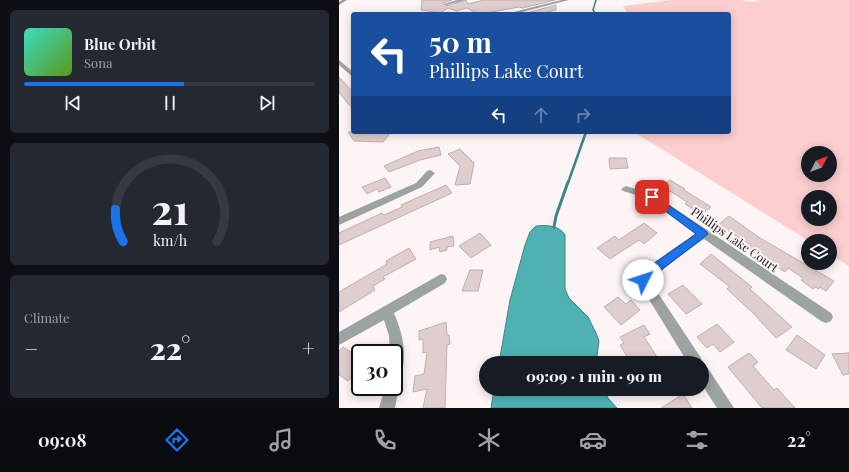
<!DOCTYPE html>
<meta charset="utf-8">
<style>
body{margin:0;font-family:"Playfair Display",serif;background:#242831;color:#f1f3f6;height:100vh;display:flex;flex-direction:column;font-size:15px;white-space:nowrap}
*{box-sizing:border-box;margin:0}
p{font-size:13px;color:#9ea1a6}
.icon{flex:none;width:22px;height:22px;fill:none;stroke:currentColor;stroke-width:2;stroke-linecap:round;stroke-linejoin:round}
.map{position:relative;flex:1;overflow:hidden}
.side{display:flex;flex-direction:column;gap:10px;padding:10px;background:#0d0f14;width:339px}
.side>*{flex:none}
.hud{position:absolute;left:12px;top:12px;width:380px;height:122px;border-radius:4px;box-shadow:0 2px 10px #0003;background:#1a4fa0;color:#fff;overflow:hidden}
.needle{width:26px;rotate:48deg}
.controls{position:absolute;left:462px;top:146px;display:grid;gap:8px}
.controls a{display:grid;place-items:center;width:36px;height:36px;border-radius:50%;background:#171b24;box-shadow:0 2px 10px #0003;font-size:20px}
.speed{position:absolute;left:12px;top:344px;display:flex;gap:8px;font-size:20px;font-weight:700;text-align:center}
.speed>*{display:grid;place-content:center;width:52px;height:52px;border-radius:50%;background:#171b24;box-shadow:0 2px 10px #0003;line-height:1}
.speed .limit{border:2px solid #111;border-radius:6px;background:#fff;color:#111}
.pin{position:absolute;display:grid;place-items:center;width:34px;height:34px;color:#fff;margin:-17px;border-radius:8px;box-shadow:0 2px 6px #0006}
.me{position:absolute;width:44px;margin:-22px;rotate:49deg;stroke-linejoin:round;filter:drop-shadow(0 0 3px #0008)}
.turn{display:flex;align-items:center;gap:14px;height:84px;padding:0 12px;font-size:18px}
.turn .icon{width:52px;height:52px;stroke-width:2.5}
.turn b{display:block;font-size:28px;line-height:34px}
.lanes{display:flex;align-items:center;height:38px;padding:0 12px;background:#0003;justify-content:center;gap:20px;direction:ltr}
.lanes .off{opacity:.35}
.big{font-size:30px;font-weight:800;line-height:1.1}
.side .widget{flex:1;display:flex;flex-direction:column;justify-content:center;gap:6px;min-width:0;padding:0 14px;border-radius:6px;background:#242831}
.side .dial{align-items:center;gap:0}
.dial svg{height:104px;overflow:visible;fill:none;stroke:#363941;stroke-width:7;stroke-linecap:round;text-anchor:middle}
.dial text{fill:#f1f3f6;stroke:none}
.song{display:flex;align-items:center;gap:12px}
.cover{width:48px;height:48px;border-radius:6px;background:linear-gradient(135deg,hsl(170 70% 55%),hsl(90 70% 35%))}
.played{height:4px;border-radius:2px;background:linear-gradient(90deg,#1a73e8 55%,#363941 55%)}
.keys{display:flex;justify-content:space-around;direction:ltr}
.heat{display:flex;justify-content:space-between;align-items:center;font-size:22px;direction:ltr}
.trip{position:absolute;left:140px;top:356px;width:230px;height:40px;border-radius:20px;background:#171b24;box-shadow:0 2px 10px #0003;font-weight:800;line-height:40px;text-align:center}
.tab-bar{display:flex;height:64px;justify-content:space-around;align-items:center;background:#090b0e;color:#9ea1a6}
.tab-bar .icon{width:28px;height:28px}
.tab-bar .selected{color:#1a73e8}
.tab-bar b{font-size:18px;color:#f1f3f6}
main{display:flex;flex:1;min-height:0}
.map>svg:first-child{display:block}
.green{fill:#fccece;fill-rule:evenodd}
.water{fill:#4eb2b2;stroke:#3f8383}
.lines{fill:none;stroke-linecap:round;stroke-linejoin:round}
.stream-far2{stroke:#3f8383;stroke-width:1.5}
.stream-far1{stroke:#3f8383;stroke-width:2.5}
.stream{stroke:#3f8383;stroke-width:3}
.building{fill:#e0cece;stroke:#c0aeae}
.minor{fill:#9ba3a3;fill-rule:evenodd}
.route{fill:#1a73e8;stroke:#114b97}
.labels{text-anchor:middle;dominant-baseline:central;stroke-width:4;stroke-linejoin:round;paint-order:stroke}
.street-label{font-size:12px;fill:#1c1616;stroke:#fdf5f5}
</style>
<main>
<section class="side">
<div class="widget">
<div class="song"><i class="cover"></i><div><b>Blue Orbit</b><p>Sona</p></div></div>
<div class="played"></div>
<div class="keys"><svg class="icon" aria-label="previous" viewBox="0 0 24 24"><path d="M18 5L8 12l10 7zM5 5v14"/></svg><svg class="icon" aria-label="pause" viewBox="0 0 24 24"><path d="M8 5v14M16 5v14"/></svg><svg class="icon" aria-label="next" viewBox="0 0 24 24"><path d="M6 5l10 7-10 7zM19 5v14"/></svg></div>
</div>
<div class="widget dial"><svg viewBox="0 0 100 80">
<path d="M14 69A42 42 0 1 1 86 69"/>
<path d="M14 69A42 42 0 0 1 8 44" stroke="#1a73e8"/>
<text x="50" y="56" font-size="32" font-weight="700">21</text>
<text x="50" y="72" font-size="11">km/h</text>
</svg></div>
<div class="widget"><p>Climate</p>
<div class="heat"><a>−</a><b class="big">22°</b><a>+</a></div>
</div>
</section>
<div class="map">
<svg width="510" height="408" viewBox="0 0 510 408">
<rect width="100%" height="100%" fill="#fdf5f5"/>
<path class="green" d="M333,0h69l11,2 8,-2h89v266l-19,-12v-13h-21l-175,-109h95v-118h-101l-5,-8zM469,153h22v22h-22zM469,197h22v22h-22z"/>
<path class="water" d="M197,226c10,-1 23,-1 29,9v54l4,9 19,19 8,16 3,8 -3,22h-97l11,-63 15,-55 5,-13z
M155,389h109l5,9 9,10h-126z"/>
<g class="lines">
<path class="stream-far2" d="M257,0l-3,10 3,4"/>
<path class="stream-far1" d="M229,183l18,-51"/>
<path class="stream" d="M215,227l2,-11 12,-34"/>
</g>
<path class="building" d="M83,0h30l-9,3 3,3 20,-6 2,4 16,-4h71l-32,8 -4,-1 -38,7h-3l-11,-6 -11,3 -8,-3 -8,5 -19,-3z
M217,5v5l-17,4 -9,-2z
M0,77l14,15v17l-14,-16z
M9,132h43l-8,10 -29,-1z
M100,147l2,8 -21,5 -31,12 -5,-6 34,-15z
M121,149l14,14 -4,21 -15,1 5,-19 -12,-12z
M270,158h17l2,10 -18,1z
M46,178l6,9 -12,5 -2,-3 -10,5 -5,-7z
M331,180l15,9 -1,1 27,17 -9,7 -17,-10 2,-2 -17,-11 -3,3 -9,-5z
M107,185l6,8 -113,52v-12l43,-20 2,2 18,-8 -1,-2z
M390,216l31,22 74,43 -8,10 -6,-4 -1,2 -4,-2 -2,2 -12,-9 2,-2 -15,-10 -3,4 -37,-24 3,-3 -33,-20z
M305,223l13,10 -13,11 -5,-4 -29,19 -13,-11 18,-12 4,4z
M141,233l11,12 -20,13 -12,-12z
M114,236l1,10 -7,1v3l-7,2 -1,-5 -9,3v-8z
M70,248l7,11 -33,18 2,2 -12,7 2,4 -36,22v-20l48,-28 -1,-3z
M372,254l41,33 -2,2 42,38 -16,11 -22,-24 -27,-25 3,-2 -30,-23z
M131,270h13l-5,21h-16z
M344,285l19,19 -16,10 -18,-20z
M279,297l8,7 5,-4 9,10 -19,15 -17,-18z
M107,322l1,13h2l1,9 -3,1 -2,63h-22l4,-19 -14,3 2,-16 9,-2 3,-22 -4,1v-14l-4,1v-9z
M378,324l17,18 -14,10 -7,-8 -6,4 -10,-11z
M305,325l6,9 -6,3 17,26h-30l-11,-18 4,-2 -4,-6z
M458,335l28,20 -9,14 -30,-19z
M4,347l17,11v11l-12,12 -9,-6v-24z
M410,353l9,9 -5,4 21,24 3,-2 18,20h-33l-34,-41z
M510,353v21l-6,1 -11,-21z
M344,394l9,14h-31z"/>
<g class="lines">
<path class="minor" d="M3,0h5l-8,5v-3z
M118,0h8l-19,5 -2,-1z
M222,0h8l-55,14h-8z
M0,60l14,12v5l-14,-12z
M91,170l5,3 -13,14 -83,38v-8l77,-34 11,-12z
M287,186l29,9 176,118 2,4 -2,4 -5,2 -5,-2 -117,-82 -40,29 -14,13 51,77 1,7 5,2 27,41h-17l-15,-23v-22h-14l-51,-83c7,-14 45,-36 59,-47l-47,-34 -26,-8 -2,-2z
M102,274l4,1 2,4 -2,4 -51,30c8,19 12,35 9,55 -1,5 -2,11 -6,14l2,5 -4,21h-16l6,-21h9v-34h-4l-1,-17 -5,-16 -45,25v-13z"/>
</g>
<path class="route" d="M313,194l54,37 2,3 -44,34 -17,16 -4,1 -4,-1 -1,-4 1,-3 17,-15 40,-28 -47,-35 -2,-2 2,-2z"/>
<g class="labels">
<g class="street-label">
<text transform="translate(396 239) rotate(35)">Phillips Lake Court</text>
</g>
</g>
</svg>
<div class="controls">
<a><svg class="needle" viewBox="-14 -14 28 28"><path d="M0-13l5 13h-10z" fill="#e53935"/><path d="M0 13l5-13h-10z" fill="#9ea1a6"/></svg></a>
<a><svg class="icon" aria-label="sound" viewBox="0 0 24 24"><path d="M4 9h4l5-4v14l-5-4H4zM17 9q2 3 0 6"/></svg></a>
<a><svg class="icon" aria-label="layers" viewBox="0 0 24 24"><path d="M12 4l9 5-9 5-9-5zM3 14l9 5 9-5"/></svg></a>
</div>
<div class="speed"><div class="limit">30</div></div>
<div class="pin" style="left:313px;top:197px;background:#d93025"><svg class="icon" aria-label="arrive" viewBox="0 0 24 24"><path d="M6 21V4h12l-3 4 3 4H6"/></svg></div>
<svg class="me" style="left:304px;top:280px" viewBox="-20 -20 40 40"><circle r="19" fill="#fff"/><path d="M0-13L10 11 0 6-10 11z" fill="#1a73e8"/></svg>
<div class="trip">09:09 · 1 min · 90 m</div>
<div class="hud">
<div class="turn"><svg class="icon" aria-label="left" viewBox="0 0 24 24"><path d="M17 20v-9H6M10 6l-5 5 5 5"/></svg><div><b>50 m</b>Phillips Lake Court</div></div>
<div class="lanes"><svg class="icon" aria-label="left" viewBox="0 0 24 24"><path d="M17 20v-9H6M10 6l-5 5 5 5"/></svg><svg class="icon off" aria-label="ahead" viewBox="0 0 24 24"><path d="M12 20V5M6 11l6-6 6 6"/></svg><svg class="icon off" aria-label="right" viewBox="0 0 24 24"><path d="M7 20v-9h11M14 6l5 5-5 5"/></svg></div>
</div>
</div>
</main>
<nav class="tab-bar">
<b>09:08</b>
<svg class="icon selected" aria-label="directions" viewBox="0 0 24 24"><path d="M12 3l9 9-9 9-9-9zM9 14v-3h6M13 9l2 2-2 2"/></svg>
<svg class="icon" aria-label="music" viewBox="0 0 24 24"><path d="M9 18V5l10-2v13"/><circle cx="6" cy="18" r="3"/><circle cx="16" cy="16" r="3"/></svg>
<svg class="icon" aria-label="phone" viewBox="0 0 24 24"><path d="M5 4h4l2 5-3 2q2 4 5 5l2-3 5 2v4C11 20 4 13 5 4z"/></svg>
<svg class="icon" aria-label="climate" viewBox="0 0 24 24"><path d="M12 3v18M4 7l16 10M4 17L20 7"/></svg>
<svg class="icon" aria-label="car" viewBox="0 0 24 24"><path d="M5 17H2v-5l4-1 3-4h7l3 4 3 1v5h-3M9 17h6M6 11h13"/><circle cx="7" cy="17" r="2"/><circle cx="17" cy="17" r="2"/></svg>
<svg class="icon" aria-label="filters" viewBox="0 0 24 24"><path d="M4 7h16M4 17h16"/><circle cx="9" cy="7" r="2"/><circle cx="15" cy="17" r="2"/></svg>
<b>22°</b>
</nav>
